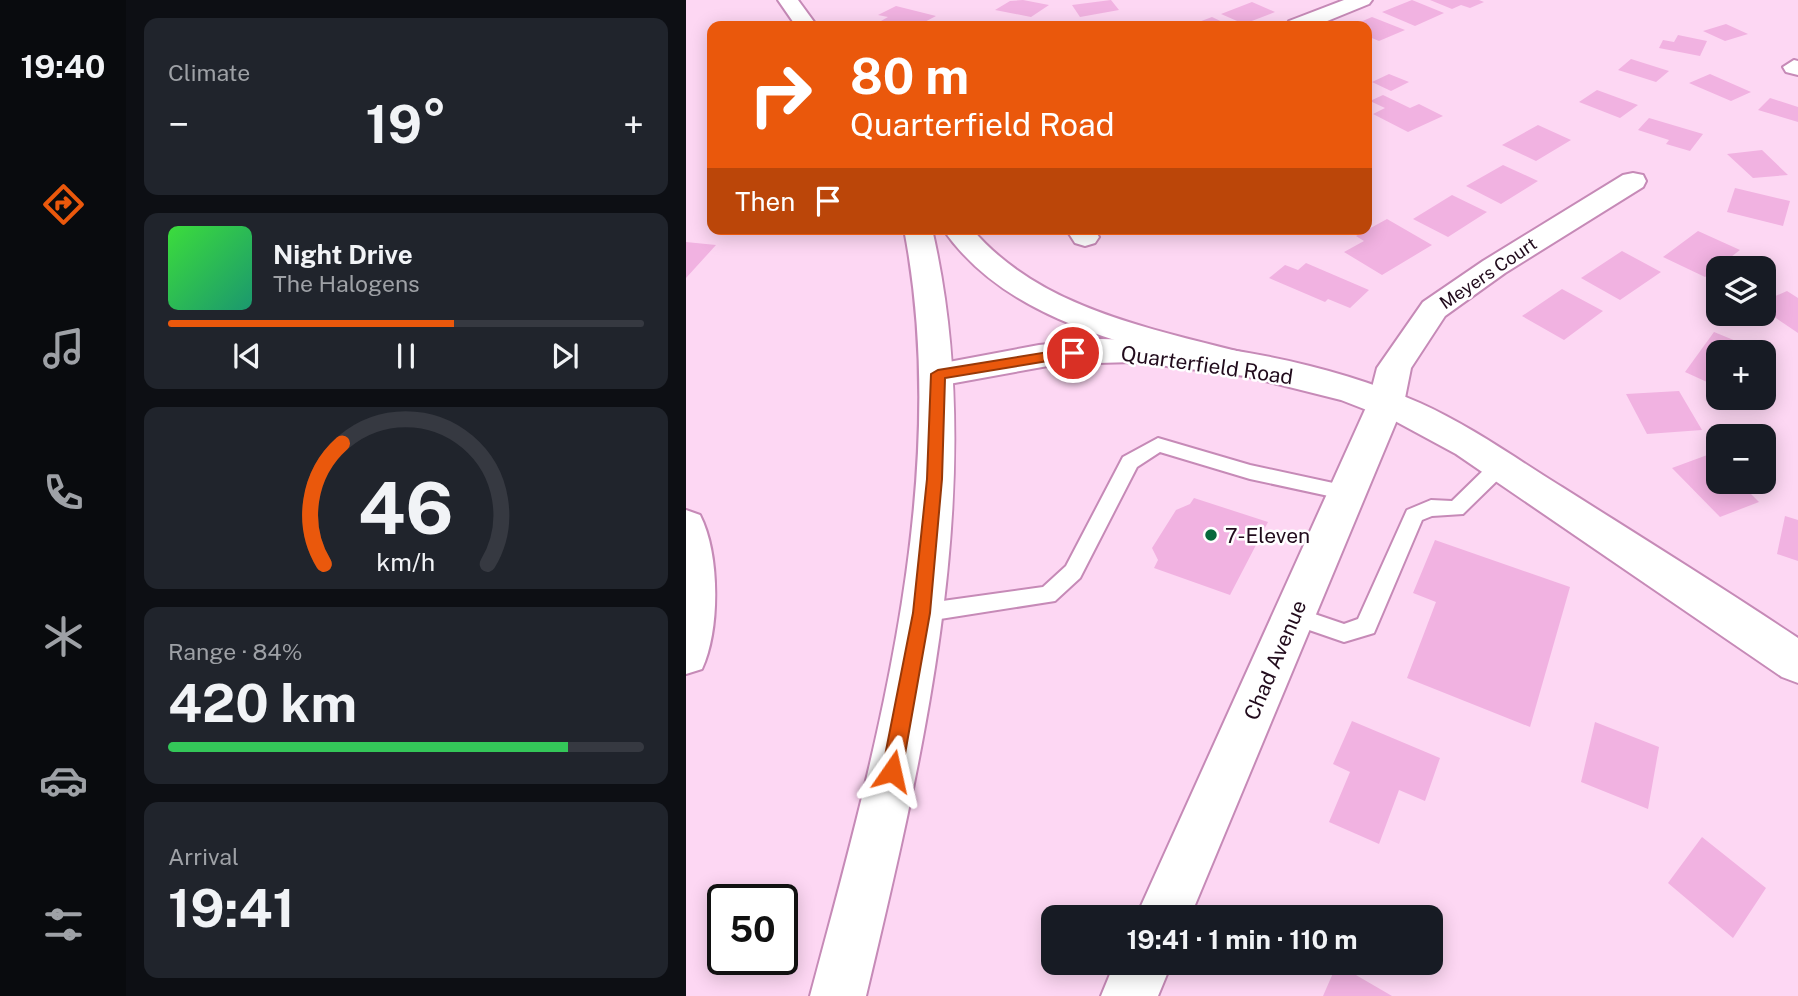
<!DOCTYPE html>
<meta charset="utf-8">
<style>
body{margin:0;font-family:"Public Sans",sans-serif;background:#20242c;color:#f1f3f6;height:100vh;display:flex;flex-direction:column;font-size:26px;white-space:nowrap}
*{box-sizing:border-box;margin:0}
p{font-size:23px;color:#9ea1a6}
.icon{flex:none;width:38px;height:38px;fill:none;stroke:currentColor;stroke-width:2;stroke-linecap:round;stroke-linejoin:round}
.map{position:relative;flex:1;overflow:hidden}
.sheet{display:flex;flex-direction:column;gap:18px;padding:18px;background:#0d0f14;width:560px}
.sheet>*{flex:none}
.guide{position:absolute;left:21px;top:21px;width:665px;height:214px;border-radius:14px;box-shadow:0 4px 18px #0003;background:#ea580c;color:#fff;overflow:hidden}
.fabs{position:absolute;left:1020px;top:256px;display:grid;gap:14px}
.fabs a{display:grid;place-items:center;width:70px;height:70px;border-radius:14px;background:#171b24;box-shadow:0 4px 18px #0003;font-size:35px}
.speed{position:absolute;left:21px;top:884px;display:flex;gap:14px;font-size:35px;font-weight:700;text-align:center}
.speed>*{display:grid;place-content:center;width:91px;height:91px;border-radius:50%;background:#171b24;box-shadow:0 4px 18px #0003;line-height:1}
.speed .limit{border:4px solid #111;border-radius:10px;background:#fff;color:#111}
.pin{position:absolute;display:grid;place-items:center;width:60px;height:60px;color:#fff;margin:-30px;border:4px solid #fff;border-radius:50%;box-shadow:0 2px 7px #0007}
.me{position:absolute;width:77px;margin:-38px;rotate:11deg;stroke-linejoin:round;filter:drop-shadow(0 0 5px #0008)}
.turn{display:flex;align-items:center;gap:24px;height:147px;padding:0 28px;font-size:32px}
.turn .icon{width:91px;height:91px;stroke-width:2.5}
.turn b{display:block;font-size:49px;line-height:60px}
.then{display:flex;align-items:center;height:66px;padding:0 28px;background:#0003;gap:14px;font-size:26px}
.big{font-size:52px;font-weight:700;line-height:1.1}
.sheet .tile{flex:1;display:flex;flex-direction:column;justify-content:center;gap:10px;min-width:0;padding:0 24px;border-radius:14px;background:#20242c}
.sheet .dial{align-items:center;gap:0}
.dial svg{height:182px;overflow:visible;fill:none;stroke:#363941;stroke-width:7;stroke-linecap:round;text-anchor:middle}
.dial text{fill:#f1f3f6;stroke:none}
.song{display:flex;align-items:center;gap:21px}
.cover{width:84px;height:84px;border-radius:10px;background:linear-gradient(135deg,hsl(120 70% 55%),hsl(160 70% 35%))}
.played{height:7px;border-radius:4px;background:linear-gradient(90deg,#ea580c 60%,#363941 60%)}
.keys{display:flex;justify-content:space-around;direction:ltr}
.heat{display:flex;justify-content:space-between;align-items:center;font-size:38px;direction:ltr}
.charge{height:10px;border-radius:5px;background:linear-gradient(90deg,#34c759 84%,#363941 0)}
.trip{position:absolute;left:355px;top:905px;width:402px;height:70px;border-radius:14px;background:#171b24;box-shadow:0 4px 18px #0003;font-weight:700;line-height:70px;text-align:center}
main{display:flex;flex:1;min-height:0}
.dock{display:flex;flex-direction:column;width:126px;justify-content:space-around;align-items:center;background:#090b0e;color:#9ea1a6}
.dock .icon{width:49px;height:49px}
.dock .current{color:#ea580c}
.dock b{font-size:32px;color:#f1f3f6}
.map>svg:first-child{display:block}
.building{fill:#f1b2e1}
.lines{fill:none;stroke-linecap:round;stroke-linejoin:round}
.service-casing{stroke:#c68ab7;stroke-width:4}
.minor-casing{stroke:#c68ab7;stroke-width:4}
.tertiary-casing{stroke:#c68ab7;stroke-width:4}
.secondary-casing{stroke:#c68ab7;stroke-width:4}
.service{fill:#fff;fill-rule:evenodd}
.minor{fill:#fff;fill-rule:evenodd}
.tertiary{fill:#fff;fill-rule:evenodd}
.secondary{fill:#fff;fill-rule:evenodd}
.route{fill:#ea580c;stroke:#983908;stroke-width:2}
.poi-dot{fill:#07683c;stroke:#fff;stroke-width:2.5}
.labels{text-anchor:middle;dominant-baseline:central;stroke-width:5;stroke-linejoin:round;paint-order:stroke}
.far-street-label{font-size:18px;fill:#210b1c;stroke:#fff}
.street-label{font-size:21px;fill:#210b1c;stroke:#fff}
.poi-label{font-size:21px;fill:#210b1c;stroke:#fff;text-anchor:start}
</style>
<main>
<nav class="dock">
<b>19:40</b>
<svg class="icon current" aria-label="directions" viewBox="0 0 24 24"><path d="M12 3l9 9-9 9-9-9zM9 14v-3h6M13 9l2 2-2 2"/></svg>
<svg class="icon" aria-label="music" viewBox="0 0 24 24"><path d="M9 18V5l10-2v13"/><circle cx="6" cy="18" r="3"/><circle cx="16" cy="16" r="3"/></svg>
<svg class="icon" aria-label="phone" viewBox="0 0 24 24"><path d="M5 4h4l2 5-3 2q2 4 5 5l2-3 5 2v4C11 20 4 13 5 4z"/></svg>
<svg class="icon" aria-label="climate" viewBox="0 0 24 24"><path d="M12 3v18M4 7l16 10M4 17L20 7"/></svg>
<svg class="icon" aria-label="car" viewBox="0 0 24 24"><path d="M5 17H2v-5l4-1 3-4h7l3 4 3 1v5h-3M9 17h6M6 11h13"/><circle cx="7" cy="17" r="2"/><circle cx="17" cy="17" r="2"/></svg>
<svg class="icon" aria-label="filters" viewBox="0 0 24 24"><path d="M4 7h16M4 17h16"/><circle cx="9" cy="7" r="2"/><circle cx="15" cy="17" r="2"/></svg>
</nav>
<section class="sheet">
<div class="tile"><p>Climate</p>
<div class="heat"><a>−</a><b class="big">19°</b><a>+</a></div>
</div>
<div class="tile">
<div class="song"><i class="cover"></i><div><b>Night Drive</b><p>The Halogens</p></div></div>
<div class="played"></div>
<div class="keys"><svg class="icon" aria-label="previous" viewBox="0 0 24 24"><path d="M18 5L8 12l10 7zM5 5v14"/></svg><svg class="icon" aria-label="pause" viewBox="0 0 24 24"><path d="M8 5v14M16 5v14"/></svg><svg class="icon" aria-label="next" viewBox="0 0 24 24"><path d="M6 5l10 7-10 7zM19 5v14"/></svg></div>
</div>
<div class="tile dial"><svg viewBox="0 0 100 80">
<path d="M14 69A42 42 0 1 1 86 69"/>
<path d="M14 69A42 42 0 0 1 22 16" stroke="#ea580c"/>
<text x="50" y="56" font-size="32" font-weight="700">46</text>
<text x="50" y="72" font-size="11">km/h</text>
</svg></div>
<div class="tile"><p>Range · 84%</p><b class="big">420 km</b><div class="charge"></div></div>
<div class="tile"><p>Arrival</p><b class="big">19:41</b></div>
</section>
<div class="map">
<svg width="1112" height="996" viewBox="0 0 1112 996">
<rect width="100%" height="100%" fill="#fdd7f3"/>
<path class="building" d="M337,0l26,5 -18,12 -36,-7 15,-9z
M425,0l8,10 -39,7 -8,-12z
M726,0l32,13 -29,13 -33,-14z
M744,0h49l5,2 -14,6 -9,-3 -9,4z
M566,2l23,10 -31,12 -23,-10z
M210,6l40,10 -19,10 -36,-5 7,-4 -10,-2z
M526,17l19,9h-43z
M686,17l33,13 -26,11 -12,-5v-10h-16z
M1040,24l22,10 -23,7 -22,-10z
M992,35l29,6 -7,15 -41,-8 4,-8 11,2z
M945,59l38,12 -13,11 -38,-12z
M703,74l20,8 -18,9 -19,-9z
M1024,74l41,18 -20,9 -42,-18z
M911,90l41,15 -18,13 -41,-16z
M697,95l27,13 9,-4 24,12 -35,16 -35,-18 12,-6 -15,-7z
M1084,98l28,9v15l-40,-12z
M963,118l54,16 -13,17 -24,-7 3,-4 -31,-10z
M852,125l33,15 -35,21 -34,-16z
M1076,150l26,25 -35,3 -26,-24z
M817,165l35,16 -37,23 -35,-18z
M1049,188l55,13 -7,25 -56,-14z
M766,195l35,17 -39,25 -35,-18z
M701,219l45,26 -50,30 -38,-23 20,-11 -8,-5z
M1012,231l42,19 -35,27 -42,-20z
M0,242l30,3 -30,33z
M936,251l39,21 -41,28 -39,-22z
M620,263l63,27 -19,18 -22,-9 -3,3 -56,-24 16,-13 13,5z
M876,289l41,22 -39,29 -42,-24z
M1101,291l11,7v35l-34,-23v-9z
M1028,332l44,18 -40,2v35l-33,-15z
M993,391l23,39 -55,4 -21,-40z
M1024,454l8,9v18h20l21,21 -39,15 -48,-49z
M508,498l74,24 -38,73 -76,-27 4,-8 -6,-12 24,-38 14,-6z
M1099,516l13,4v41l-21,-7z
M749,540l135,47 -40,140 -123,-49 29,-76 -23,-9z
M666,721l88,37 -15,43 -26,-11 -20,54 -50,-22 21,-50 -17,-8z
M909,722l64,25 -11,62 -67,-27z
M1016,837l64,51 -33,50 -65,-55z
M651,964l55,32h-69z"/>
<g class="lines">
<g class="service-casing">
<path id="service" d="M472,438l92,27 97,21 10,7 -10,7 -97,-21 -90,-27 -23,15 -57,111 -25,23 -134,21 -8,-3 -3,-6 3,-6 8,-3 122,-17 23,-21 57,-109z
M814,459l9,7 -2,5 -44,43 -31,2 -10,4 -48,113 -30,9 -58,-20 -3,-6 3,-6 8,-3 50,17 14,-5 49,-109 24,-10 21,1 41,-40z"/>
</g>
<g class="minor-casing">
<path id="minor" d="M658,0h28l-3,4 -54,22h-29l3,-5z
M1108,60l4,1v14l-12,-3 -3,-5z
M947,173l10,2 3,6 -3,6 -138,86 -60,43 -34,52 -7,35 -214,514h-54l232,-514 9,-35 46,-66 60,-41 140,-86z
M380,229h28l5,8 -4,6 -10,3 -10,-3z
M0,510l14,5c20,39 20,115 2,154l-16,5z
M429,962h57l-14,34h-57z"/>
</g>
<g class="tertiary-casing">
<path id="tertiary" d="M414,339c107,2 222,21 320,64 51,23 95,55 142,84 79,50 158,99 236,151v45l-16,-6 -326,-223 -61,-33 -54,-21 -96,-24 -110,-14 -76,2 -121,22 -12,-3 -5,-8 5,-8 12,-3 101,-19z"/>
</g>
<g class="secondary-casing">
<path id="secondary" d="M92,0h20l19,26h-21z
M218,229h28c58,249 -8,523 -66,767h-56c65,-242 143,-516 94,-767z
M257,229h29c72,85 194,102 295,130l5,8 -5,8 -12,3c-108,-30 -244,-50 -312,-149z"/>
</g>
<use href="#service" class="service"/>
<use href="#minor" class="minor"/>
<use href="#tertiary" class="tertiary"/>
<use href="#secondary" class="secondary"/>
</g>
<path class="route" d="M387,348l7,5 -2,3 -133,22 -3,101 -12,134 -28,158 -3,7 -7,3 -7,-3 -3,-7 31,-158 14,-134 4,-105 7,-4z"/>
<circle class="poi-dot" cx="525" cy="535" r="7"/>
<g class="labels">
<g class="far-street-label">
<text transform="translate(802 273) rotate(-34)">Meyers Court</text>
</g>
<g class="street-label">
<text transform="translate(521 365) rotate(8)">Quarterfield Road</text>
<text transform="translate(589 660) rotate(-67)">Chad Avenue</text>
</g>
<g class="poi-label">
<text x="539" y="535">7-Eleven</text>
</g>
</g>
</svg>
<div class="fabs">
<a><svg class="icon" aria-label="layers" viewBox="0 0 24 24"><path d="M12 4l9 5-9 5-9-5zM3 14l9 5 9-5"/></svg></a>
<a>+</a>
<a>−</a>
</div>
<div class="speed"><div class="limit">50</div></div>
<div class="pin" style="left:387px;top:353px;background:#d93025"><svg class="icon" aria-label="arrive" viewBox="0 0 24 24"><path d="M6 21V4h12l-3 4 3 4H6"/></svg></div>
<svg class="me" style="left:206px;top:771px" viewBox="-20 -20 40 40"><path d="M0-17L14 15 0 8-14 15z" fill="#ea580c" stroke="#fff" stroke-width="4"/></svg>
<div class="trip">19:41 · 1 min · 110 m</div>
<div class="guide">
<div class="turn"><svg class="icon" aria-label="right" viewBox="0 0 24 24"><path d="M7 20v-9h11M14 6l5 5-5 5"/></svg><div><b>80 m</b>Quarterfield Road</div></div>
<div class="then">Then<svg class="icon" aria-label="arrive" viewBox="0 0 24 24"><path d="M6 21V4h12l-3 4 3 4H6"/></svg></div>
</div>
</div>
</main>
